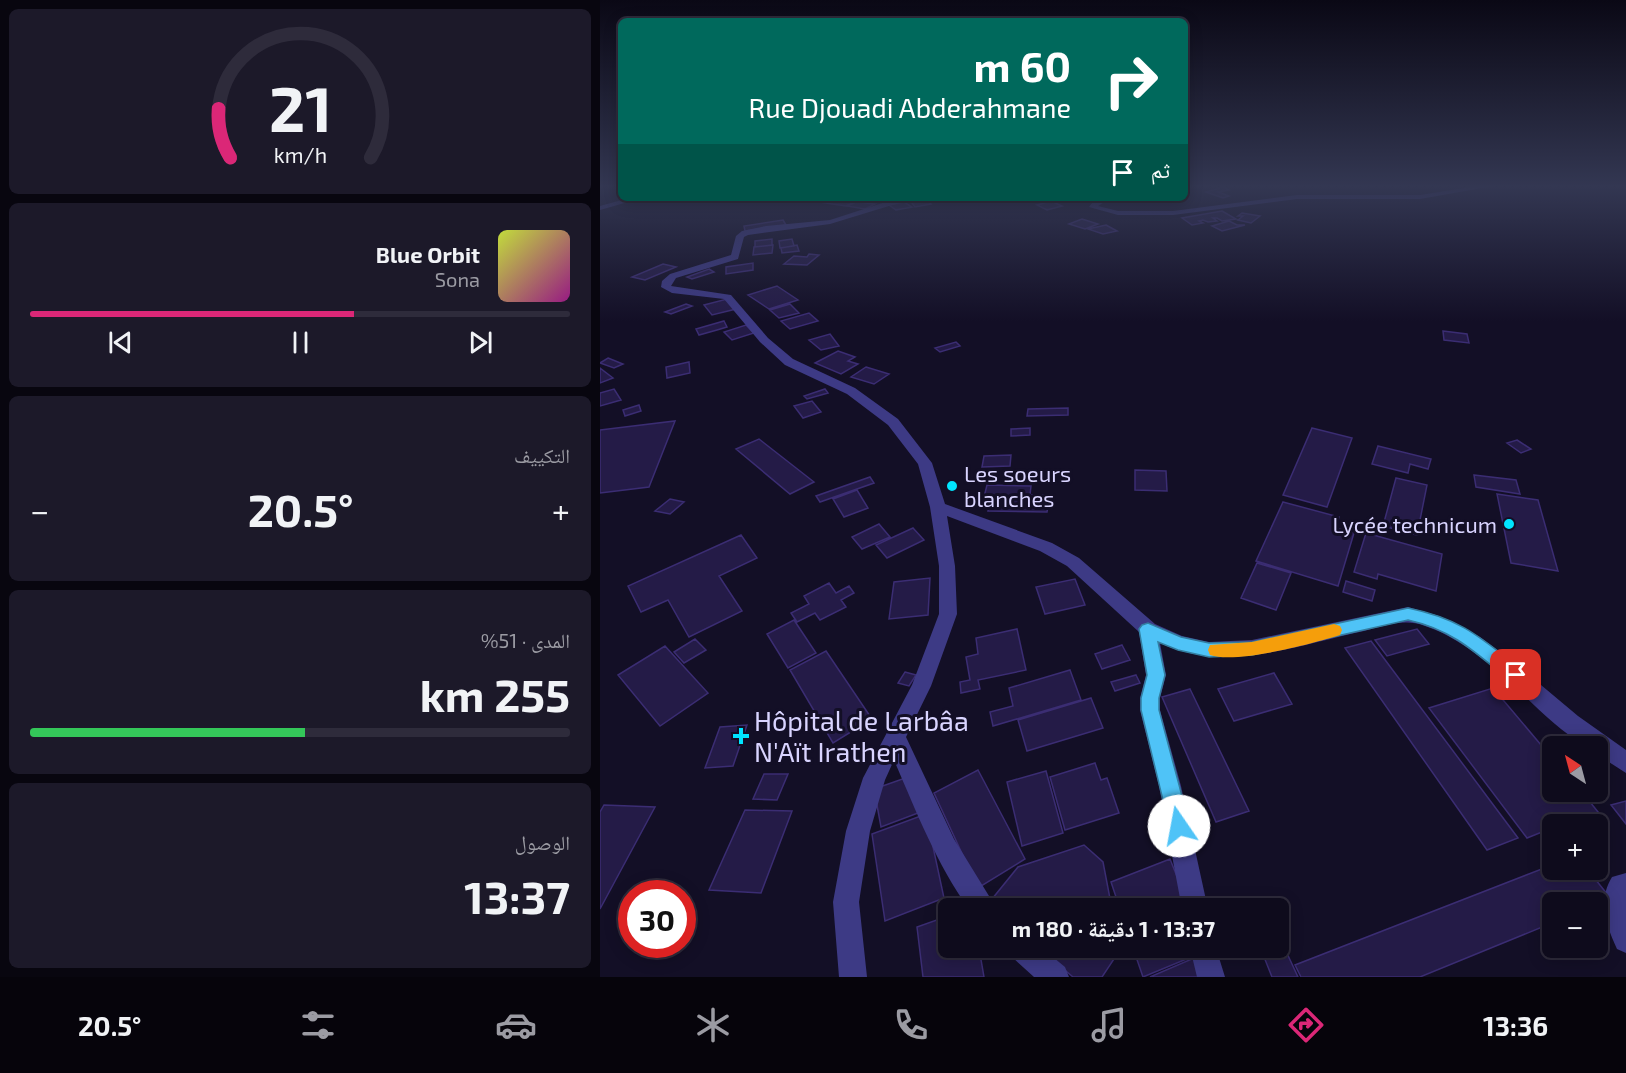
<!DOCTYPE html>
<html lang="ar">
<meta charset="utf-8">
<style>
body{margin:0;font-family:"Exo 2","Noto Naskh Arabic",sans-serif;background:#1c1929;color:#f1f3f6;direction:rtl;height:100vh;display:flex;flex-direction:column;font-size:22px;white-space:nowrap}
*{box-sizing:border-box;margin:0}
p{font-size:20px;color:#9b9ba3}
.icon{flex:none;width:33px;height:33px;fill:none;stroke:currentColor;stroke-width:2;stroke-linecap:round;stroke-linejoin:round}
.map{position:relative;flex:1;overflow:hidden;direction:ltr}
.side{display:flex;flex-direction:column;gap:9px;padding:9px;background:#08060f;width:600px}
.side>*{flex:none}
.banner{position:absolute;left:18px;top:18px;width:570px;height:183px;border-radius:9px;box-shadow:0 3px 15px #0003,0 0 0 2px #2e2b3b;direction:rtl;background:#00695c;color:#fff;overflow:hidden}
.needle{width:39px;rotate:324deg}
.buttons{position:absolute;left:942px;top:736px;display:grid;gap:12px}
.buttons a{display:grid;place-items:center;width:66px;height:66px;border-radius:9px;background:#0e0b1c;box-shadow:0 3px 15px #0003,0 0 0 2px #2e2b3b;font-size:30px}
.speed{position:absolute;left:18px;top:880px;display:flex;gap:12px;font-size:30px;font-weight:700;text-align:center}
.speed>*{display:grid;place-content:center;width:78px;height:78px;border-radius:50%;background:#0e0b1c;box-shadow:0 3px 15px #0003,0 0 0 2px #2e2b3b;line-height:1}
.speed .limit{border:9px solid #d22;background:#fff;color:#111}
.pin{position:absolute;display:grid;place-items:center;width:51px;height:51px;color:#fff;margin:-26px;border-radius:12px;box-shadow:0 3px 9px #0006}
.me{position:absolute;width:66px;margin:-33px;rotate:348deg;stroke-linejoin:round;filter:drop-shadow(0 0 4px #0008)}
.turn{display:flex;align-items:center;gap:21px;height:126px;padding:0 18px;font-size:27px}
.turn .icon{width:78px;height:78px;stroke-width:2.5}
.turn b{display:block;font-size:42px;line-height:51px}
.then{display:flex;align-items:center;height:57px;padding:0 18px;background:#0003;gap:12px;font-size:22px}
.big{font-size:45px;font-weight:700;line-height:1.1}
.side .widget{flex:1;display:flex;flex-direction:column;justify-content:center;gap:9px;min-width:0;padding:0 21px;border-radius:9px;background:#1c1929}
.side .dial{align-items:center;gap:0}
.dial svg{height:156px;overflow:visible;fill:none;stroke:#2e2b3b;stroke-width:7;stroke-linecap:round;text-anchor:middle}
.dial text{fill:#f1f3f6;stroke:none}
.song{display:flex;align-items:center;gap:18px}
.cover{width:72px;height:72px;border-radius:9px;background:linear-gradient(135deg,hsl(70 70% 55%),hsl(310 70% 35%))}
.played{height:6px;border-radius:3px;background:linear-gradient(90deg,#db2777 60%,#2e2b3b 60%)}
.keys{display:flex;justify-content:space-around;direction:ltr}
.heat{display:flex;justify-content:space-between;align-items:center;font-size:33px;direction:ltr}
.charge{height:9px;border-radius:4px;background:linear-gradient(90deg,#34c759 51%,#2e2b3b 0)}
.trip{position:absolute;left:338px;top:898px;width:351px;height:60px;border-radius:9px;background:#0e0b1c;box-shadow:0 3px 15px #0003,0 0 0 2px #2e2b3b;font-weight:700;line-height:60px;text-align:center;direction:rtl}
.tab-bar{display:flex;height:96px;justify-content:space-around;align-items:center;background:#06040b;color:#9b9ba3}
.tab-bar .icon{width:42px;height:42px}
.tab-bar .active{color:#db2777}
.tab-bar b{font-size:27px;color:#f1f3f6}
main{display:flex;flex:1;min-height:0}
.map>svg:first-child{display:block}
.building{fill:#241b47;stroke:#3b2d73;stroke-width:1.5}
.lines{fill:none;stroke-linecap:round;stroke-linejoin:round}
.minor{fill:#3d3a85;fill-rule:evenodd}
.route{fill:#4fc3f7;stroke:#337fa1;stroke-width:1.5}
.slow{fill:#f59e0b}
.poi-dot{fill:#00e5ff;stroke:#130f26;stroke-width:2}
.labels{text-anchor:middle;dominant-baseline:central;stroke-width:6;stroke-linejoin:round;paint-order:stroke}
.poi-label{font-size:22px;fill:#d9d4ff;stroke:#130f26;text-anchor:start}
.near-poi-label{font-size:27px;fill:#d9d4ff;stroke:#130f26;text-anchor:start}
</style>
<main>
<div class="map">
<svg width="1026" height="977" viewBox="0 0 1026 977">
<rect width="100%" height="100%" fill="#130f26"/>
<path class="building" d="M623,187l6,3 -11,2 11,4 -6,2 -17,-6z
M326,198l5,6 -16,3 -3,-4z
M234,199l21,3 -9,4 -21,-3z
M451,201l11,5 -15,4 -10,-5z
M256,202l19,2 -10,5 -18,-3z
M304,202l8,5 -16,3 -7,-5z
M622,211l14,8 -14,2 -5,-3h-4l4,3 -9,1 -5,-2 -4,1 4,2 -11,2 -10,-7z
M642,213l18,3 -9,7 -13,-3 5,-4h-5z
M482,219l16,5 -13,5 -16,-5z
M183,220l3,5 -41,6 -1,-5z
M629,221l8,4h8l-23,6 -10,-5z
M506,225l11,6 -14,3 -15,-5z
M172,239v6l-17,2v-6z
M192,239l2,7 -14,2 -1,-7z
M173,245l-1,8 -19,2 1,-8z
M197,245l2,6 -17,2 -1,-5z
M209,254l10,1 -12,10 -23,-1 10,-8 13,1z
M153,263v7l-27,4v-7z
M63,264l13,3 -31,13 -13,-3z
M109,269l5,3 -22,7 -5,-2z
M177,286l21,14 -29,9 -21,-14z
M127,299l9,10 -24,6 -8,-10z
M86,304l6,2 -21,8 -6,-2z
M190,304l9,9 -20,5 -9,-8z
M209,313l9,8 -28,8 -9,-8z
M124,321l3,6 -10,3 -18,5 -3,-6z
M146,325l8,8 -22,7 -8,-8z
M843,331l24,3 2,9 -25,-3z
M230,334l9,12 -18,4 -12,-10z
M356,342l4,4 -20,6 -5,-4z
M238,351l17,6 -7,4 10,3 -17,10 -26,-11z
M8,358l15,6 -9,4 -14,-5z
M89,362l1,11 -23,5 -1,-11z
M266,367l23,7 -15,10 -23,-7z
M0,368l13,10 -13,5z
M14,389l7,11 -21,6v-13z
M225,389l3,4 -21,6 -3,-3z
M212,401l9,11 -18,6 -9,-12z
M39,405l2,6 -16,5 -2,-6z
M468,408v7l-41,1 1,-7z
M75,421l-26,66 -49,6v-63z
M430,428v7l-19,1v-7z
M712,428l40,10 -25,69 -44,-12z
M159,439l55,43 -24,12 -54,-45z
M917,440l14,9 -10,4 -14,-10z
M778,446l53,13 -3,10 -18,-5 -2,9 -36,-9z
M411,455l-1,11 -28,1 2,-11z
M535,470l31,1 1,20 -32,-1z
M874,475l42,5 4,14 -44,-7z
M270,477l4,6 -54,19 -4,-6z
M796,478l31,7 -10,50 -34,-9z
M387,485l44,1 -1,9h20l-3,17 -59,-1 3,-14h-7z
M257,490l11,18 -24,9 -11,-18z
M897,494l41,6 20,71 -47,-8z
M70,499l14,3 -14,12 -15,-3z
M683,502l56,15 -3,11 18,5 -16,53 -82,-25z
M279,524l11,13 -28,12 -10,-12z
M313,528l11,12 -37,18 -11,-13z
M766,533l76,21 -6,37 -58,-17 -1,5 -23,-7z
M141,535l16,23 -38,18 23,35 -53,26 -21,-37 -27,12 -13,-26z
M657,563l34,10 -15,37 -35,-12z
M330,578l-2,37 -39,4 5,-37z
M475,579l10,26 -40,9 -9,-27z
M746,581l29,9 -3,11 -29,-9z
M229,583l7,10 13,-7 5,7 -13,7 5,7 -26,13 -5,-7 -18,9 -6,-9 18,-9 -5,-8z
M194,620l22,33 -28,15 -21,-34z
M417,629l9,41 -48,10 2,9 -19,4 -1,-11 10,-2 -4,-23 12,-3 -2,-16z
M817,629l12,15 -42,12 -12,-16z
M95,639l11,11 -22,13 -10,-11z
M771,641l147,197 -31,12 -142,-202z
M522,645l8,15 -28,9 -7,-15z
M65,646l43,47 -48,33 -42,-51z
M226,651l46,68 -39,24 -43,-73z
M470,670l11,30 -88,26 -3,-14 23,-6 -4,-18z
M305,672l11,3 -7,11 -11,-3z
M674,673l18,31 -58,17 -16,-32z
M536,675l4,8 -25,8 -4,-9z
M893,688l59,70v34h30l16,20 -36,13h-10v3l-25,10 -98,-130z
M590,689l59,122 -33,11 -54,-125z
M491,698l12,30 -76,23 -9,-31z
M147,725l-14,41 -28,2 15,-41z
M495,763l6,17 6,-2 12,35 -54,17 -15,-53z
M378,770l47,89 -47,29 -44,-95z
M446,771l17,62 -41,13 -15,-64z
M164,774h24l-11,26 -24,-1z
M311,776l7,37 -37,14 -7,-38z
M1026,801v23l-15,-19z
M4,805l51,2 -55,102v-97z
M145,810l47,1 -31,82 -52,-3z
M326,814l18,84 -59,23 -13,-87z
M484,845l19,17 9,47h-118l-6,-5 30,-37z
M570,859l20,50h-70l-9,-27z
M952,865v5h36l23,29 -13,5 -46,-1v20l-132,54h-119l-6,-12z
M348,916v32h31l5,29h-61l-6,-50z
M439,948h80l1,2 -18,27h-29z
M533,948h66l2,5 -58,24z
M685,949l13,28h-26l-8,-20z
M594,958l8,19h-52z"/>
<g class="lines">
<path class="minor" d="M883,185h16l-79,14h-123l-124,16h-55l-29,-8c6,-9 11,-9 22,-9l-13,8 20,5h55l124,-16h123z
M29,198h13l-42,12v-4z
M298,198h17l-85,26 -82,11 -4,2 -6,22 -62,19 -5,8 60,9 37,43 25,21 62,29 43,31 34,44 13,41 107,39 27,15 76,66 27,12 27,6 43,-2 156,-33 31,9 41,21 36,27 62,52 48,34v23l-28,-18v-8c-5,0 -10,1 -14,-2 -35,-20 -67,-60 -100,-85 -18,-14 -37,-27 -59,-34 -22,-8 -39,0 -61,5 -66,14 -139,43 -204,12l6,32 -6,23v12l21,76 27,123h-26l-23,-123 -19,-76v-12l6,-23 -7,-43 -72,-66 -27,-15 -93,-35 8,50 2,48 -26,72 -25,51 48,102 43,70h-28c-33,-46 -53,-98 -75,-149l-9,20 -15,51 -11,71 8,75h-28l-6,-75 13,-71 17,-53 49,-93 27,-71v-48l-9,-59 -12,-43 -30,-39 -41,-31 -62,-29 -25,-23 -36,-43 -52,-6 -11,-6 1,-6 8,-7 61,-19 5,-19 6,-5 24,-5 64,-6z
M1026,873v80l-9,-4c-11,-25 -20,-47 -5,-72z
M408,948h34l23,19 4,10h-35l-22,-20z
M590,948h26l9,29h-28z"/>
</g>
<linearGradient id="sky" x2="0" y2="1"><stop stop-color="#0a0815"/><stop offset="0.58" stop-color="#333752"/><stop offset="1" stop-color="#333752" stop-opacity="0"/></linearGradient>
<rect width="1026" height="321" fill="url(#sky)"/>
<path class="route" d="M808,608c54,11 73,30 114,62l3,5 -3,6 -6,2 -6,-2c-35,-29 -57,-51 -102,-61l-156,35 -43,2 -31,-7 -20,-8 7,33 -6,23v12l31,116 -3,7 -8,3 -8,-3 -30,-123v-12l6,-23 -8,-46 3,-4 6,-2 33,14 28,6 43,-1z"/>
<path class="slow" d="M734,624l6,2 2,4 -2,5c-29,9 -103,29 -130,20l-2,-5 2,-5 42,-3z"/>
<g class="poi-dot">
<circle cx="352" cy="486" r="6"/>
<circle cx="909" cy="524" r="6"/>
<path d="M138 727h6v6h6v6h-6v6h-6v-6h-6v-6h6z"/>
</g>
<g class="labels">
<g class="poi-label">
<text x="364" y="473">Les soeurs<tspan x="364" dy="25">blanches</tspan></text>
<text x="897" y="524" text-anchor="end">Lycée technicum</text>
</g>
<g class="near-poi-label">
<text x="154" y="720">Hôpital de Larbâa<tspan x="154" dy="31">N'Aït Irathen</tspan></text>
</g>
</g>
</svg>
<div class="buttons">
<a><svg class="needle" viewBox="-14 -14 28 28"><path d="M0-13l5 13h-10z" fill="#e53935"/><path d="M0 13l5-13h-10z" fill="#9b9ba3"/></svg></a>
<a>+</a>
<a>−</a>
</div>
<div class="speed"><div class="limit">30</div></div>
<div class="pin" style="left:916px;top:675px;background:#d93025"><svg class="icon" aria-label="arrive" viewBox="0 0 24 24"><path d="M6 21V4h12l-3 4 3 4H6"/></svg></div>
<svg class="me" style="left:579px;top:826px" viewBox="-20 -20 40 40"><circle r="19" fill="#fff"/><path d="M0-13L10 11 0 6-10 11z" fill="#4fc3f7"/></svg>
<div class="trip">13:37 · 1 دقيقة · 180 m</div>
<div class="banner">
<div class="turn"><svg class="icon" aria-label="right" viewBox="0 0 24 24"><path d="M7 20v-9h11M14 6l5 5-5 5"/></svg><div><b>60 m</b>Rue Djouadi Abderahmane</div></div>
<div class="then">ثم<svg class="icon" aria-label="arrive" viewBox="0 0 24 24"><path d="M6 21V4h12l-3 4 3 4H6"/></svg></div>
</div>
</div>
<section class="side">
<div class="widget dial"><svg viewBox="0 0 100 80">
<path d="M14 69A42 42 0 1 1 86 69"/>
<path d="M14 69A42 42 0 0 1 8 44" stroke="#db2777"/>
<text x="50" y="56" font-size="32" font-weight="700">21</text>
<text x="50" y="72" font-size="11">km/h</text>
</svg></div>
<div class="widget">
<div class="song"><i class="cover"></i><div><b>Blue Orbit</b><p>Sona</p></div></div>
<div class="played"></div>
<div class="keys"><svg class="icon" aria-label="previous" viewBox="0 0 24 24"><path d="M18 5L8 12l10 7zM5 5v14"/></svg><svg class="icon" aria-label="pause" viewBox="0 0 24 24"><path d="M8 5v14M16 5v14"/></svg><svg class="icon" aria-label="next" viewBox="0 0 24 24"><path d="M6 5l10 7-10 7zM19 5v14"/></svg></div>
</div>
<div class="widget"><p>التكييف</p>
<div class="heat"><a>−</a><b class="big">20.5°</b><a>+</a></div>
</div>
<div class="widget"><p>المدى · 51%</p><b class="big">255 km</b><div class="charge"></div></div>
<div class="widget"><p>الوصول</p><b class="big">13:37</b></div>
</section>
</main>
<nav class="tab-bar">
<b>13:36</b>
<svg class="icon active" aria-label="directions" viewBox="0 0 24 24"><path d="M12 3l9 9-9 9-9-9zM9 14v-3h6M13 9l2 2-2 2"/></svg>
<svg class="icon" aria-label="music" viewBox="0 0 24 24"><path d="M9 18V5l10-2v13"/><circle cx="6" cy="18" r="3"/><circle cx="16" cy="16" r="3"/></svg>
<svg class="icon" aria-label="phone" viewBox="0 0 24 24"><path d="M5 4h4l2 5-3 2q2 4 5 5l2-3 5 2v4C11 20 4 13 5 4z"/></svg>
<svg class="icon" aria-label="climate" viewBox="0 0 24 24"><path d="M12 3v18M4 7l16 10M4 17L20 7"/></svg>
<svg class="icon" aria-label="car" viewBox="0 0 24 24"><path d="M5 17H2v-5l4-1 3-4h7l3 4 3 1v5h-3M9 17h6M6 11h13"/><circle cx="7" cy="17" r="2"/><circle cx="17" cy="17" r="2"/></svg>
<svg class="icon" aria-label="filters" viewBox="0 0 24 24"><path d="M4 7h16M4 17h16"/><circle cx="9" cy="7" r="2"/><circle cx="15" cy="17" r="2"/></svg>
<b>20.5°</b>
</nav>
